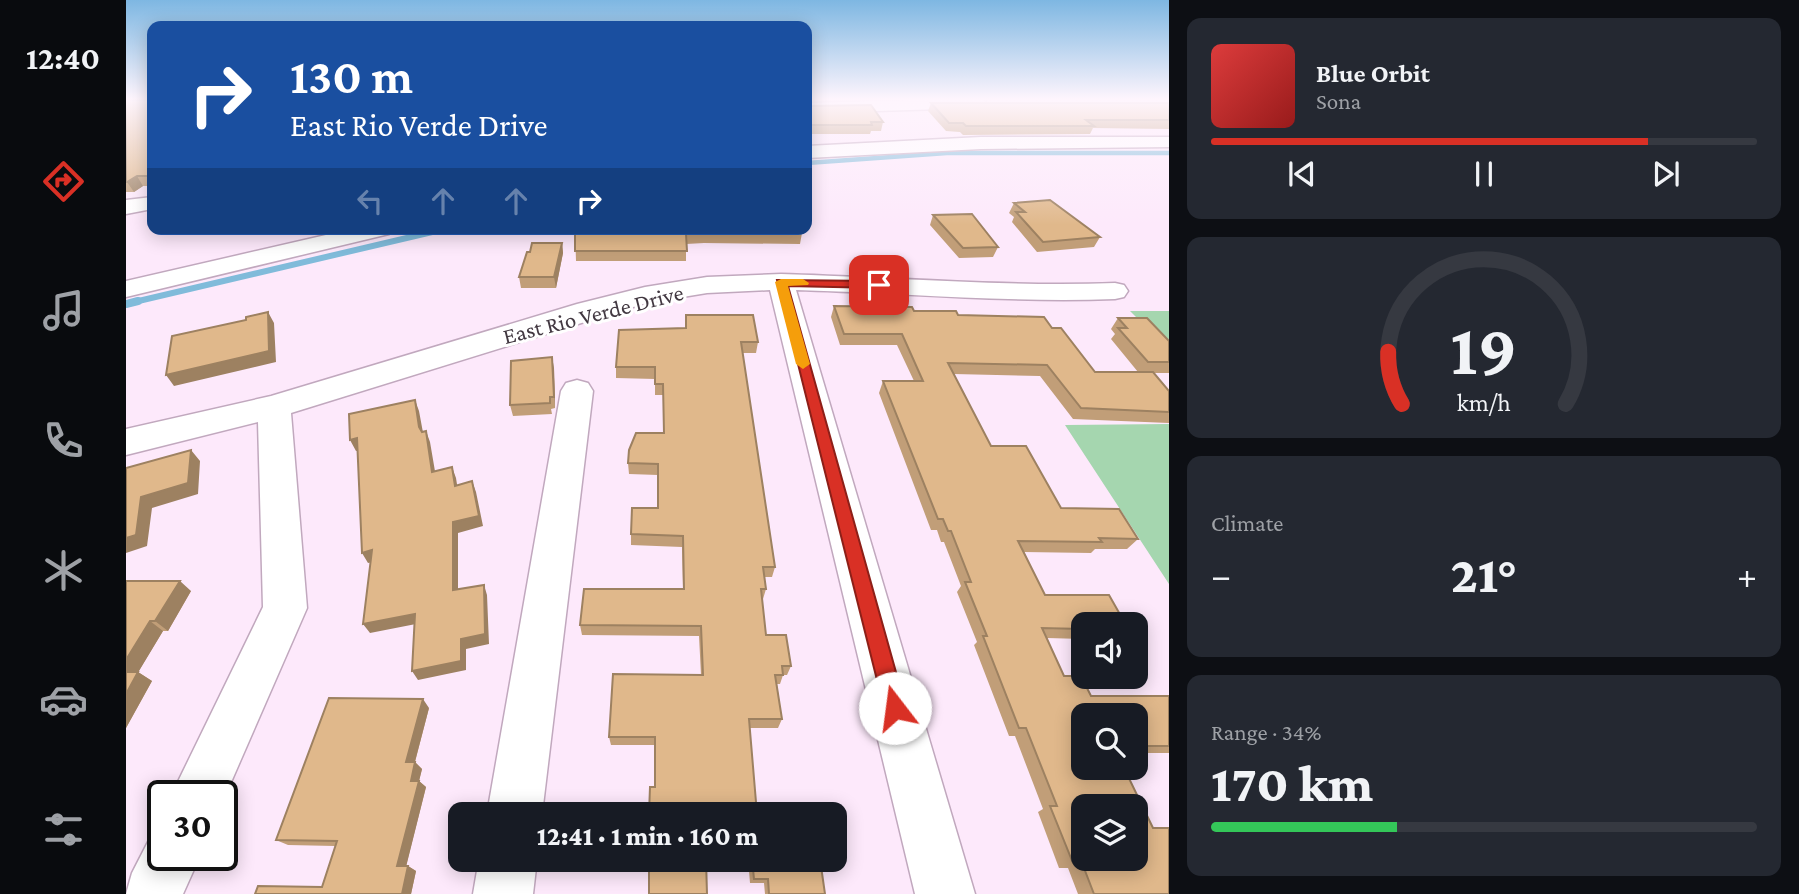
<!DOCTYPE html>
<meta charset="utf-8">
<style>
body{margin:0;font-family:"Crimson Pro",serif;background:#242831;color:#f1f3f6;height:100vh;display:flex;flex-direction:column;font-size:26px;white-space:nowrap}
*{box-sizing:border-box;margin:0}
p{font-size:23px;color:#9ea1a6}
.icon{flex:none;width:38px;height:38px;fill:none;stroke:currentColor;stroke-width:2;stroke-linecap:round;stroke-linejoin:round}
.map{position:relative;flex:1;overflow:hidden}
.side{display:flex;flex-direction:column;gap:18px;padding:18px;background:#0d0f14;width:630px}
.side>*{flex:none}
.guide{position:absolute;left:21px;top:21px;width:665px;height:214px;border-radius:14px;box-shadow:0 4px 18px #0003;background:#1a4fa0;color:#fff;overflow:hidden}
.buttons{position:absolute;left:945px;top:612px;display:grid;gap:14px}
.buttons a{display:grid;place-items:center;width:77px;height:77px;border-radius:14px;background:#171b24;box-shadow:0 4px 18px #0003;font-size:35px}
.speed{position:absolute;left:21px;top:780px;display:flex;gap:14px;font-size:35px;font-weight:700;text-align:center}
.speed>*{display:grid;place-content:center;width:91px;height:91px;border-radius:50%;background:#171b24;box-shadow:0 4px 18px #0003;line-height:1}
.speed .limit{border:4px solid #111;border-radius:10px;background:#fff;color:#111}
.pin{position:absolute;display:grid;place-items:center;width:60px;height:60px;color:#fff;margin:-30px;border-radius:14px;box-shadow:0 4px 10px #0006}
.me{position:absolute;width:77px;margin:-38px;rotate:345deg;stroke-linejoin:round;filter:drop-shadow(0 0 5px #0008)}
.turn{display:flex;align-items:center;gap:24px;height:147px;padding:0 28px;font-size:32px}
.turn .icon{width:91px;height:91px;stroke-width:2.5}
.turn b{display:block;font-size:49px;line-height:60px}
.lanes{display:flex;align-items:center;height:66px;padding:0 28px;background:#0003;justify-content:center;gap:35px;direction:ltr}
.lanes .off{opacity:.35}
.big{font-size:52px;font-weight:800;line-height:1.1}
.side .tile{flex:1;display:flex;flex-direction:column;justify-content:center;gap:10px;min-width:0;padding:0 24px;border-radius:14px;background:#242831}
.side .dial{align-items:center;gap:0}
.dial svg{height:182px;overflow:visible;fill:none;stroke:#363941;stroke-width:7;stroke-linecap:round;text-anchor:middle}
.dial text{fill:#f1f3f6;stroke:none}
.song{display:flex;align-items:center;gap:21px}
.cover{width:84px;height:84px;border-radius:10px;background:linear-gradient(135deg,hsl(0 70% 55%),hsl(0 70% 35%))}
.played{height:7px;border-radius:4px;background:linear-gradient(90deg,#d93025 80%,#363941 80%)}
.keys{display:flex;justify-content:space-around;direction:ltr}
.heat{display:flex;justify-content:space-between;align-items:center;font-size:38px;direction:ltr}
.charge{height:10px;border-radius:5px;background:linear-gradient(90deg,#34c759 34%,#363941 0)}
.trip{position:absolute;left:322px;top:802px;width:399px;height:70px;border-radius:14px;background:#171b24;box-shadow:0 4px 18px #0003;font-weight:800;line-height:70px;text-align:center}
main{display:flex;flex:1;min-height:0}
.tabs{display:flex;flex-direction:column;width:126px;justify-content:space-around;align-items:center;background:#090b0e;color:#9ea1a6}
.tabs .icon{width:49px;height:49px}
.tabs .active{color:#d93025}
.tabs b{font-size:32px;color:#f1f3f6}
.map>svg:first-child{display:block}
.green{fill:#a5d6af}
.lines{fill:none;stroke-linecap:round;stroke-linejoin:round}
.stream-far2{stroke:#80bbda;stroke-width:4.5}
.stream-far1{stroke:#80bbda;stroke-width:6}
.stream{stroke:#80bbda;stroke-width:8}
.minor-casing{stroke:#c1a8be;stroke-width:3}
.minor{fill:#fff;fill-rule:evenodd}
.wall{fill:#c19e78}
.shaded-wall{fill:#9d8161}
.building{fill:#e0b88b;stroke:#9d8161;stroke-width:2;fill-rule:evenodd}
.route{fill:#d93025;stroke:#8d1f18;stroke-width:2}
.slow{fill:#f59e0b}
.labels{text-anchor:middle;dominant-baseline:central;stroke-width:6;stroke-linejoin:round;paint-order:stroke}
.street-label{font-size:23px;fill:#423841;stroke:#fff}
</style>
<main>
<nav class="tabs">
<b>12:40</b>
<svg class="icon active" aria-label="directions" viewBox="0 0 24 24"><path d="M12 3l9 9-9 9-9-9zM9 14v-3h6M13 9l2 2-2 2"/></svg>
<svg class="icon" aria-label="music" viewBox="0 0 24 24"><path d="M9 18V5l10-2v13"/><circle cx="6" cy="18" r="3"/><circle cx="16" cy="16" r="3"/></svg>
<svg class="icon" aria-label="phone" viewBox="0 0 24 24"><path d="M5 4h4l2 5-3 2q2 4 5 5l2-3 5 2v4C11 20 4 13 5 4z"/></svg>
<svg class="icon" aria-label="climate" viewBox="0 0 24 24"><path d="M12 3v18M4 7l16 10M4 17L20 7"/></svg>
<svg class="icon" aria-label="car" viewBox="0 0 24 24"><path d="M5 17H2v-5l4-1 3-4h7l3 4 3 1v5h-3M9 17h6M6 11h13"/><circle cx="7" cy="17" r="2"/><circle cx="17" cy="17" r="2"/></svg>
<svg class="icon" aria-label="filters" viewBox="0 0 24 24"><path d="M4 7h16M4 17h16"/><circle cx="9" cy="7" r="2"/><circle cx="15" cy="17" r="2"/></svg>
</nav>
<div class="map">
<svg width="1043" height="894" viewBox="0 0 1043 894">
<rect width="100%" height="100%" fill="#fde9fb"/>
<path class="green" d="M1004,311h39v39z
M1043,424v160l-104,-159z"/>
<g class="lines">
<path class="stream-far2" d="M681,163l140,-10h222"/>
<path class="stream-far1" d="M4,303l315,-74"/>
<path class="stream" d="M0,304l12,-3"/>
<g class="minor-casing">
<path id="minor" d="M783,100h75l2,3 -8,5 -171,5v-10z
M855,137h188v10l-188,2 -174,9v-12z
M26,197v12l-26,5v-14z
M226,229h40l-3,5 -263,63v-16z
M655,274c111,3 223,13 334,9l9,2 4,6 -4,6 -9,2c-106,4 -212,-6 -319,-9l179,604h-60l-145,-604 -63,3 -61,10 -355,110 16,195 -85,195v-7h-51l92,-189 -5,-185 -132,33v-26l145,-33 306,-92 68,-17 62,-10z
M451,380l11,3 5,8 -51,423h-55l74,-423 5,-8z
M37,831v25h37l-17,38h-57l6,-21 19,-37z
M353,859h58l-4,35h-60z"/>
</g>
<use href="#minor" class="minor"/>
</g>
<path class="wall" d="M0,100h26v86h-9l-9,6h-8z
M805,103h238v26l-76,-1 -3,6 -127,1 -3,-3 -14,-1 -18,-20z
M681,106l76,16 -2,9h-10l-1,3h-63z
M888,203l86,34 -6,10 -57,5 -25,-30 2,-5 -5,-4z
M807,215l65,32 -5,10 -34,1 -29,-33z
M100,229h50l-3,3 -44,2z
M449,229l227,4 -2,11 -96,-1 -18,1v17h-110z
M436,243l1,10 -7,35h-35l-2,-11z
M708,306l80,5 44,4 94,13 43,44h43l-27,-33 4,-5 -4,-5 7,-11 51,23v32h-16l16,18v32l-96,-4 -33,-43 -86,-2 37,72 70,62 77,31 -11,10h-32l-4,4 -67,-1 21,43 38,30v14l-36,-1 17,38 27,20h78v57h-33v-37h-53l86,178h-91l-10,-26h-9l-21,-56 5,-3 -28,-73h-6l-35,-91 3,-3 -20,-50 4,-6 -17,-44h-3l-4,-12h-6l-52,-137 4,-12h31l-17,-36h-57l-9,-28z
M560,315l72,27 -2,11h-14l33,214 -3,10h-8l2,12 -3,10h-1l4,36 25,31 -4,9h-4l-3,9h-3l5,35 -4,9h-29l-95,59 1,-42h-44l-2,-8 92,-62 -2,-39 -117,-1 -2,-10 103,-36 -1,-42 -51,-2v-11l27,-26v-33l-29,-1 -1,-11 36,-30 -1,-38h-8v-16l-39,-1v-11l69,-39z
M428,368l1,40 -4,1 1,5 -39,2 -3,-11z
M0,581l65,10 -23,40h-5l-25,41 14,9 -26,47z
M303,708l-14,54 7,7 -3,12 7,6 -20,79h2l8,5 -5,23h-156l67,-7 13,-41 -47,-1 -12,-5z
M622,859h72l5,35h-60l-1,-11h-14z"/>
<path class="shaded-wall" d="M11,176l6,10 -9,6 -7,-10z
M436,243l1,10 -7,35 -2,-11z
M142,312l6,11 2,39 -102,24 -8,-11z
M426,357l2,11 1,40 -1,-11z
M289,400l4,11 5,27 -5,-11z
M300,431l4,11 7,41 -5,-11z
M231,438l6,12 -7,1 -6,-11z
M65,450l9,11 -2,33 -46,14 -5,38 -21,7v-15l15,-41z
M326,467l4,11 3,19 -4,-11z
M346,481l4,11 7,34 -25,7v68l-5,-11v-68z
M246,550l6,11 -10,2 -6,-10z
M54,581l11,10 -23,40 -13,-10z
M358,585l3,10 2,49 -23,5v21l-48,10 -6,-9 49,-32z
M289,614l6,9 -51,10 -7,-9z
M24,621l13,10 -30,50 -7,-4v-17z
M12,672l14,9 -26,47v-34z
M297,699l6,9 -16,61 -7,-7z
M289,762l7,7 -3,12 7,6 -21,84 -8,-5 14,-85z
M282,866l8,5 -5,23h-9z"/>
<path class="building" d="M0,100h26v76h-15l-10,6h-1z
M805,103h238v17h-83l8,6h-128l-3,-3h-14z
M745,105l12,17h-12l1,3h-65v-19z
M924,200l50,37 -57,5 -27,-30h9l-11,-9z
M846,214l26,33 -35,1 -30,-33z
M449,229h225l2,4 -97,-1 -19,2 1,17h-112z
M406,243h30l-8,34h-35l8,-25h3z
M708,306l78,1 2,4h42l2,4 86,2 8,11h9l34,44h58l16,19v21l-88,-4 -34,-43 -99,-2 43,83h35l35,62 58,1 19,30 -39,-1 3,4 -84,-1 27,54h64l17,30h-43v4l-41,-1 22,48h17l10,20h78v50h-33v-30h-53v52h41l29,60h16v66h-75l-12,-31h-9l-23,-57h7l-31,-78h-7l-36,-92h4l-22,-54h6l-20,-51h-3l-5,-12h-5l-55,-138h40l-21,-47h-58zM957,807h53v52h-53z
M142,312l1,39 -103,24 6,-39 74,-16v-3z
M560,315h67l5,27h-17l34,225h-12l3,22h-5l5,46h20l5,31h-9l1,9h-8l7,44h-33l8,95h-108l1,-27h5v-50h-46l4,-63 90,1 -2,-49 -121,-1 4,-36h100l-1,-53 -52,-2 1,-26h26v-44l-30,-1 1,-13 7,-17h28l-1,-49h-8v-17h-39l3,-37 67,-2z
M992,318h29l22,23v21h-21l-30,-34h9z
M426,357l2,40h-4v6l-40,2 1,-44z
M289,400l4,27 3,5 4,-1 6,41 20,-5 3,19 17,-5 7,35 -26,6v68l31,-5 1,49 -24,5v22l-49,10 3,-57 -52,10 9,-74 -10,3 -5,-115 -7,2 -1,-26z
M65,450l-3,33 -47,14 -5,38 -10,3v-70z
M0,581h54l-25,40h-5l-24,39z
M0,672h12l-12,22z
M203,698l94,1 -17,63h9l-4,19h8l-22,85h11l-6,28h-147l3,-8 64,1 15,-46 -61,-1z
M523,859h57l1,35h-58z
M626,859h68l5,35h-56l-1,-15h-14z"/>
<linearGradient id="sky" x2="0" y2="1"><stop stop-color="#7eb7e2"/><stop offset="0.44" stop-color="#fef5fd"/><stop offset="1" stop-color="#fef5fd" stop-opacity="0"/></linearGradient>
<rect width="1043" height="225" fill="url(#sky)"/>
<path class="route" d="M651,280l102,1 6,4 -6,3 -91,-2 118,422 -3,8 -8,3 -8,-3 -3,-8z"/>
<path class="slow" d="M677,279l6,4 -1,2 -20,1 22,78 -7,5 -7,-5 -21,-82 6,-3z"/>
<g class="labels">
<g class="street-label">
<text transform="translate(467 314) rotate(-14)">East Rio Verde Drive</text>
</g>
</g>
</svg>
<div class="buttons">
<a><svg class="icon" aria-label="sound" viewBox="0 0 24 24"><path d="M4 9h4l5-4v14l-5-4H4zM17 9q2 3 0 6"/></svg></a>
<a><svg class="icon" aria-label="search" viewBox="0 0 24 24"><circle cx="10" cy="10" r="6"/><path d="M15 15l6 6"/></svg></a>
<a><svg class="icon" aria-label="layers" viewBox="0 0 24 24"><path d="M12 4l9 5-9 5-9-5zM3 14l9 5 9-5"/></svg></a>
</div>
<div class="speed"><div class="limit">30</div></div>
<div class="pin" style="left:753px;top:285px;background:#d93025"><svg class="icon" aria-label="arrive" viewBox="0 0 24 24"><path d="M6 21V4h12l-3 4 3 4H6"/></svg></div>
<svg class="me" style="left:769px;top:708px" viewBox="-20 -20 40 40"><circle r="19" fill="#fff"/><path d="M0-13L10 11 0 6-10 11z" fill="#d93025"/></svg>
<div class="trip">12:41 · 1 min · 160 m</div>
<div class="guide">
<div class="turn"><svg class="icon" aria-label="right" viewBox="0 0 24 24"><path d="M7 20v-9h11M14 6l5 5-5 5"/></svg><div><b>130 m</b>East Rio Verde Drive</div></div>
<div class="lanes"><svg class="icon off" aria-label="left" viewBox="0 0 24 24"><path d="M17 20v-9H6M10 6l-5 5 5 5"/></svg><svg class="icon off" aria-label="ahead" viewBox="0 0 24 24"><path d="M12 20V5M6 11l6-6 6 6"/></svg><svg class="icon off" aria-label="ahead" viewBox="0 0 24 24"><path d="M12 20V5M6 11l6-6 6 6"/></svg><svg class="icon" aria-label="right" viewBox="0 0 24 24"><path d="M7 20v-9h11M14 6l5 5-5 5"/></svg></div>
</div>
</div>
<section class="side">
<div class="tile">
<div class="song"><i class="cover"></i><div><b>Blue Orbit</b><p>Sona</p></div></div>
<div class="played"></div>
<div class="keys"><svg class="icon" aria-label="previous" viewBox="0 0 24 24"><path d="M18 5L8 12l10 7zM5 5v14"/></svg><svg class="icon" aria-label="pause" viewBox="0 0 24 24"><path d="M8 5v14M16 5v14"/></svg><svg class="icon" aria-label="next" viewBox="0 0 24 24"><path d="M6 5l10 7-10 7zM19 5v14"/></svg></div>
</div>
<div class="tile dial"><svg viewBox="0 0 100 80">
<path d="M14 69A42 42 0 1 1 86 69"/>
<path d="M14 69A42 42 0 0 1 8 46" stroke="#d93025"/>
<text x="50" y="56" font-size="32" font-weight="700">19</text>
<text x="50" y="72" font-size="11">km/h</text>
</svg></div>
<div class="tile"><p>Climate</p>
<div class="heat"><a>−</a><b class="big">21°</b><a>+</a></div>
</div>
<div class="tile"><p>Range · 34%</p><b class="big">170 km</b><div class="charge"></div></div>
</section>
</main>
